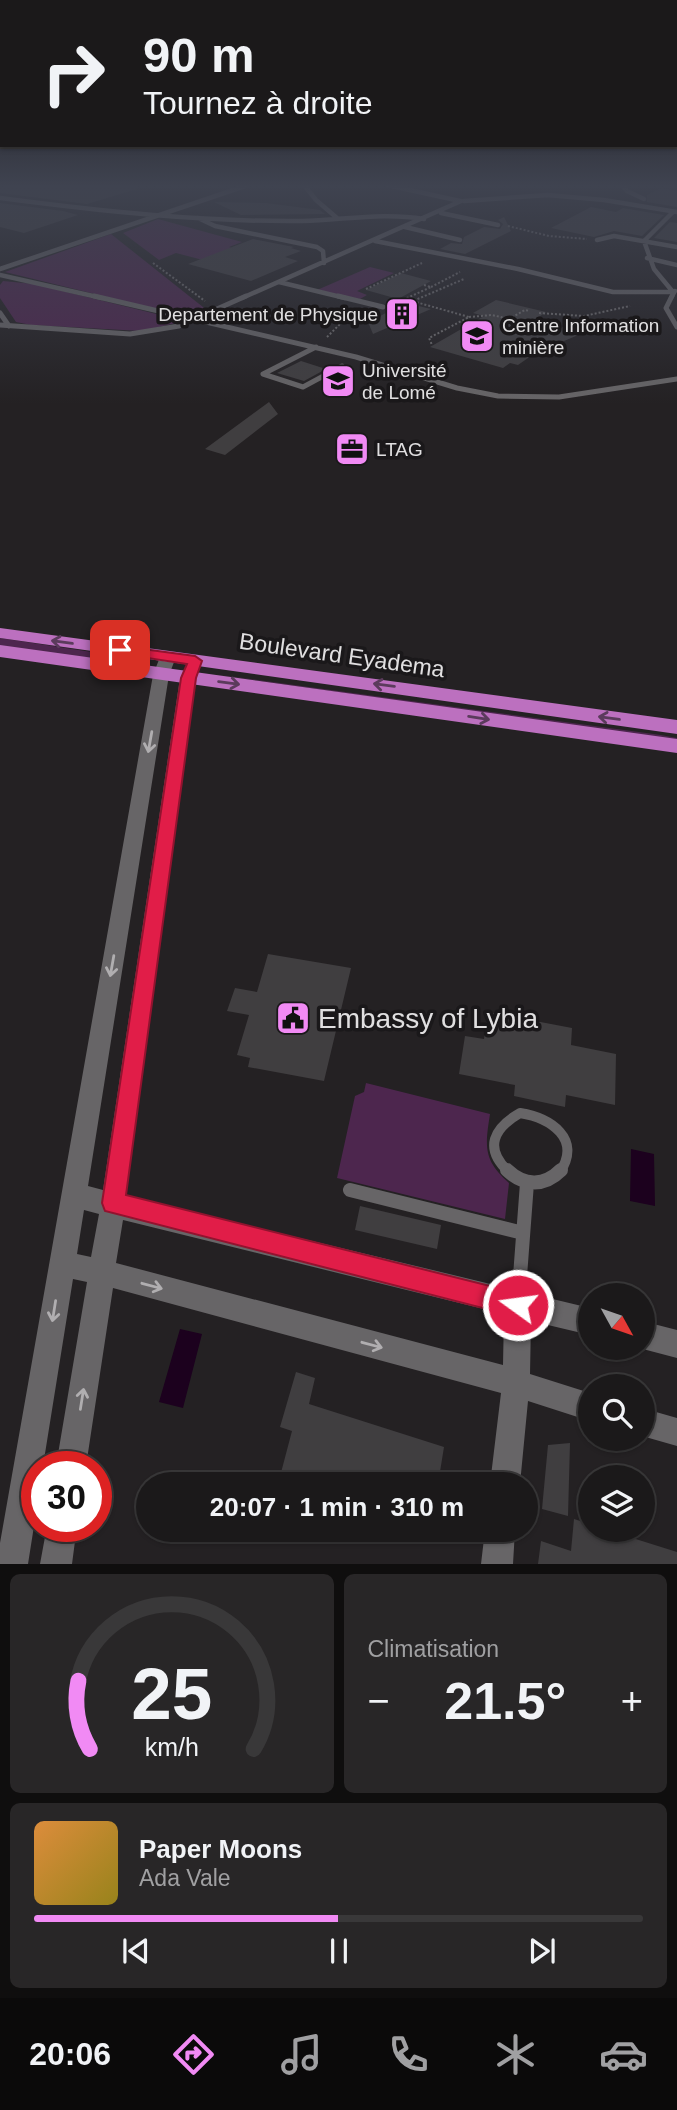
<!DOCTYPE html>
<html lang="fr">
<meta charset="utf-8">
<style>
body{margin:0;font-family:Arial,sans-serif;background:#282627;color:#f1f3f6;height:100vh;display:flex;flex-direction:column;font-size:26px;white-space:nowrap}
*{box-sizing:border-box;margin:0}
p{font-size:23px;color:#a0a0a2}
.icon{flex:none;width:38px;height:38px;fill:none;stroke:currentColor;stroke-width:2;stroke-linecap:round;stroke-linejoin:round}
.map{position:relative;height:1564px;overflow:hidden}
.drawer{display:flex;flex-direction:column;gap:10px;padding:10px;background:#0f0e0e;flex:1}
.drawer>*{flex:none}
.hud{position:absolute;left:0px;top:0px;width:677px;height:147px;box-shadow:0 2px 5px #0004,0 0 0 2px #393839;background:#1b191a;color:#f1f3f6;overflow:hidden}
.needle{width:46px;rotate:130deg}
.buttons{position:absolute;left:578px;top:1283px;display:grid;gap:14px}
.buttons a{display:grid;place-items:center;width:77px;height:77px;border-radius:50%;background:#1b191a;box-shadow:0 2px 5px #0004,0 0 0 2px #393839;font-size:35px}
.speed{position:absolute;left:21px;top:1451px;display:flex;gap:14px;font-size:35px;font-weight:700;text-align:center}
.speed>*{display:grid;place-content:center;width:91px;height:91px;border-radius:50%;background:#1b191a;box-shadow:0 2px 5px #0004,0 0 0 2px #393839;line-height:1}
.speed .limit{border:10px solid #d22;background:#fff;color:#111}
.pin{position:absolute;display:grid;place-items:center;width:60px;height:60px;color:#fff;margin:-30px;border-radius:14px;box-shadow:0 4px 10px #0006}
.me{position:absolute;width:77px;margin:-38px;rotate:284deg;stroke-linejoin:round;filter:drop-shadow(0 0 5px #0008)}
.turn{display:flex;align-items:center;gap:24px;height:147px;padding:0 28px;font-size:32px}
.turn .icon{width:91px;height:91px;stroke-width:2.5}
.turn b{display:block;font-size:49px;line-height:60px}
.big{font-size:52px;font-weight:700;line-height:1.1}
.drawer .card{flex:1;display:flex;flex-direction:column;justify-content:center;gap:10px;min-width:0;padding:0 24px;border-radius:10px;background:#282627}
.drawer .dial{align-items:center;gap:0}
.dial svg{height:182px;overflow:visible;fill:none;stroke:#393839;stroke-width:7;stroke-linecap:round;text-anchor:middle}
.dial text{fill:#f1f3f6;stroke:none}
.song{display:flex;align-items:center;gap:21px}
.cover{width:84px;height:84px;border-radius:10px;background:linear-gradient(135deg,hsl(30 70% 55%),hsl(50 70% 35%))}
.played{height:7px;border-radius:4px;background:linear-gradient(90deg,#f18af4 50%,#393839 50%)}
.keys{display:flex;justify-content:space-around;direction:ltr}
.heat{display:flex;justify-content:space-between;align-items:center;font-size:38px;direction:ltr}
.drawer .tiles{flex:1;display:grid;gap:10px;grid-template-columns:1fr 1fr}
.card:last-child{grid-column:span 2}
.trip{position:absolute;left:136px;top:1472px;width:402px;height:70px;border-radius:35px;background:#1b191a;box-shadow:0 2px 5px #0004,0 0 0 2px #393839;font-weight:700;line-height:70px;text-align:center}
.dock{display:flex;height:112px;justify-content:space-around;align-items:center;background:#0b0a0a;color:#a0a0a2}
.dock .icon{width:49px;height:49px}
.dock .on{color:#f18af4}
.dock b{font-size:32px;color:#f1f3f6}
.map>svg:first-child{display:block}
.green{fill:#4d264e}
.water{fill:#1c011e}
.building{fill:#403e40}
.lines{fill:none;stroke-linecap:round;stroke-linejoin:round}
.path{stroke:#706e6f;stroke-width:2;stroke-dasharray:2 2;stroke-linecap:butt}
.service-far3{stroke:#676567;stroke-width:4.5}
.service-far2{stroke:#676567;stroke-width:5}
.service-far1{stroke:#676567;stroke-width:10}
.service{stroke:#676567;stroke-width:14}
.minor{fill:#676567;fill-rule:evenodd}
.trunk{fill:#bc70bf;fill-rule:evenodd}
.oneway{stroke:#5b3b5c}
.oneway2{stroke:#b0aeb0}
.route{fill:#e11d48;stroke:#92132f;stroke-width:2}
.labels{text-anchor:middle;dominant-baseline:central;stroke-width:7;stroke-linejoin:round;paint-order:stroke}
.far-poi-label{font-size:19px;fill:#e0dfe0;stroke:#1a181a;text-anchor:start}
.street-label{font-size:23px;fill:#e0dfe0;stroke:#1a181a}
.near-poi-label{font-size:28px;fill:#e0dfe0;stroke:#1a181a;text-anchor:start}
</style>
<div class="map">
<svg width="677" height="1564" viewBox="0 0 677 1564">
<rect width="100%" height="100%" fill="#242123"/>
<path class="green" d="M158,219l84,23 -13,5 9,3 -16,15 -46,-12 -17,7 -36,-27z
M111,234l97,77 -15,7 -188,-46z
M370,267l24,6 -37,18 10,4 -7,4 -43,-9z
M3,281l31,3 151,37 -44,10 -110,-6 -15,-3 -16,-24v-13z
M0,638l125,19 3,4 -3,2 -125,-17z
M213,674l448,61 16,3v3z
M366,1083l124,31c-5,33 -7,46 19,69l-4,36 -168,-41 18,-82 9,-4z"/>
<path class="water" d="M631,1149l23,5 1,52 -25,-5z
M180,1329l22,5 -19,74 -24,-6z"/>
<path class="building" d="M11,185h125l1,4 -50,15 -87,-11v-5z
M661,188l16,3v16l-30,-5v-7z
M214,202l52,1 54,7 5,4 -84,1z
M0,203l63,8 15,4 -54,18 -24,-6z
M591,207l25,5 7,-4 41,7 -22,21 -28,-5 -20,6 -43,-9z
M504,217l7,14 -46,23 -25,-5 11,-6 11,1 2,-7 20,-10 16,2 3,-5 -5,-4z
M670,222l7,1v19l-23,-4z
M253,239l41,8 -3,1 10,3 -16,6 13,4 -47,20 -63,-17z
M401,273l30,8 -33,18 -32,-9z
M496,300l50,12 -10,7 47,14 -26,11 -6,-2 -33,23 -8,-2 -7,5 -73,-21 54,-31 -11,-3z
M406,303l25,6 -58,25 -5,-12z
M301,361l25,8 -22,12 -27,-8z
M269,402l9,12 -53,41 -20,-6z
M268,954l83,14 -27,113 -76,-14 2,-9 -13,-3 12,-40 -22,-4 8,-23 22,4z
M488,1012l84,16 -1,17 45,9 -1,51 -49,-10 -1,12 -51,-11 1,-11 -56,-11 6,-38 19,3z
M360,1206l81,19 -4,24 -82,-19z
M296,1372l19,6 -6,26 135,43 -6,37h-160l14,-53 -12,-4z
M570,1443l-2,73 -26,-7 6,-64z
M574,1519l16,5v6h17l70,22v12h-139l3,-23 30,10z"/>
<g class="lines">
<path class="path" d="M508,226l41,10 38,3
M153,263l52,38
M424,285l7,2 -26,12 64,18 -40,21 3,7
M431,287l29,-15
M366,289l56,-26
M418,306l-5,-5 51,-22
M539,313l45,3 46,-10
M469,317l23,-2 17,4 16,-9 5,1
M327,337l24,-24"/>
<path class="service-far3" d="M304,185l12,15 21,18
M387,185l73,16
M622,185l5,6 17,8
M0,198c100,13 201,24 302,23 42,-1 81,-9 122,-2
M464,201l84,-6 56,5 73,12
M441,213l57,12
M198,218l17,8 102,21 6,4 1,12
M405,227l55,13
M597,240l17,-4 63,11
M375,241l143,28 95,23h60l-19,-23 -10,-28 29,-29
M647,258l30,7
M0,269l248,-84
M0,275l102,23
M279,282l66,16
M242,298l219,-97
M671,298l4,-7"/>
<path class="service-far2" d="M94,296l262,61 101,31 41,8 61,1 118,-18
M338,296l45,11
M672,296l-6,12 11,19
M0,313l9,13
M0,325l130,9 49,-8 67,-30
M316,347l-53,27 40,13 39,-21"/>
<path class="service-far1" d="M509,1172c-26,-24 -15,-44 11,-59 31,5 62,26 40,59"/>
<path class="service" d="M507,1170c17,16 37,17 54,0
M350,1190l173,43
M518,1303l9,-120"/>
<path class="minor" d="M168,652l8,5 -7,18 -81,511 15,4 77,-512 10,-20 5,-2 8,5 -7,17 -70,518 464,112v27l-59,-14 -1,53 60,19v28l-62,-20 -8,83h-30l11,-91 -388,-105 -27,178h-30l31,-184 -14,-3 -30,187h-6v41l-9,57h-28v-21l153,-868 7,-18zM84,1210l15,4 -8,43 -14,-3zM123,1220l381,94 -1,51 -387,-102z
M642,1321l35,9v28l-38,-10h3z
M642,1408l35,10v28l-35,-10z
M47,1526h30l-5,38h-32z
M485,1530h30l-2,34h-32z"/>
<path class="trunk" d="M0,628l677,92v14l-677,-96z
M0,645l677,94v14l-677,-96z"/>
</g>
<defs><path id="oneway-shaft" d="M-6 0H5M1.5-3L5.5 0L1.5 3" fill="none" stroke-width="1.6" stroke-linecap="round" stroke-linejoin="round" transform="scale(1.75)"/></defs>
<g class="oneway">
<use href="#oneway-shaft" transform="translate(62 642) rotate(-172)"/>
<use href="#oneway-shaft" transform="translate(229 683) rotate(7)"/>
<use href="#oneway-shaft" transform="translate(384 685) rotate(-173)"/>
<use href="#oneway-shaft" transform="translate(479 718) rotate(9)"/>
<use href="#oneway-shaft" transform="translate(609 718) rotate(-172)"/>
</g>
<g class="oneway2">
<use href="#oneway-shaft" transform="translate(150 742) rotate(100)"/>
<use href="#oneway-shaft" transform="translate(112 966) rotate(100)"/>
<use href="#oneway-shaft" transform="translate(152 1286) rotate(15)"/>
<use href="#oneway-shaft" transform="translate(54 1311) rotate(99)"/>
<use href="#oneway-shaft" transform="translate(372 1345) rotate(15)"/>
<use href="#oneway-shaft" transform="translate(82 1399) rotate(-81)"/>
</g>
<linearGradient id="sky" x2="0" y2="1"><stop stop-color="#141213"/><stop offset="0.46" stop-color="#3f4350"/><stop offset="1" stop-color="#3f4350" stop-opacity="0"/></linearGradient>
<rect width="677" height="404" fill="url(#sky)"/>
<path class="route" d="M120,646l75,10 7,5 -6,17 -70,517 392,98 9,3 3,9 -3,8 -9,4 -413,-106 -3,-8 79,-525 6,-14 -72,-11v-6z"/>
<defs>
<g id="building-square" transform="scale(1.75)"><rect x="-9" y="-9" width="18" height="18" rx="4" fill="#f18af4" stroke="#1a181a"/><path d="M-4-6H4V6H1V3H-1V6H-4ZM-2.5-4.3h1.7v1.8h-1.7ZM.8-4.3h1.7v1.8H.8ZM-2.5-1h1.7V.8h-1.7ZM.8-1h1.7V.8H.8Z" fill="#111"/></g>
<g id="university-square" transform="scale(1.75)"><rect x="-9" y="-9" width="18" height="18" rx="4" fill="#f18af4" stroke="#1a181a"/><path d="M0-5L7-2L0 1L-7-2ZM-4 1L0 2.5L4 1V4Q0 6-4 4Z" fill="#111"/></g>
<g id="office-square" transform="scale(1.75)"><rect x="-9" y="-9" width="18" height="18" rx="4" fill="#f18af4" stroke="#1a181a"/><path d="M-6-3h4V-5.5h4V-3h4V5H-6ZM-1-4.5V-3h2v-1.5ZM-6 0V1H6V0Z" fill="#111"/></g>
<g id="civic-square" transform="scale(1.75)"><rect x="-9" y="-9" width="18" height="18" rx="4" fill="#f18af4" stroke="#1a181a"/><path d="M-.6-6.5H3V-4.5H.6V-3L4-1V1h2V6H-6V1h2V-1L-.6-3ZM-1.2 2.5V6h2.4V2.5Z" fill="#111"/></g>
</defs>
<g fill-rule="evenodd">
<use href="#building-square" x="402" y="314"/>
<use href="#university-square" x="477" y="336"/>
<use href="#university-square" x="338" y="381"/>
<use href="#office-square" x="352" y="449"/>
<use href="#civic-square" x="293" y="1018"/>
</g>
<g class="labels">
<g class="far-poi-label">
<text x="378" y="314" text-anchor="end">Departement de Physique</text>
<text x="502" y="325">Centre Information<tspan x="502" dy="22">minière</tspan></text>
<text x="362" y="370">Université<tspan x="362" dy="22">de Lomé</tspan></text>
<text x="376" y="449">LTAG</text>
</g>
<g class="street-label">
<text transform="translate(342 655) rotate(8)">Boulevard Eyadema</text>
</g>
<g class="near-poi-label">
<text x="318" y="1018">Embassy of Lybia</text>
</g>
</g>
</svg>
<div class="buttons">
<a><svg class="needle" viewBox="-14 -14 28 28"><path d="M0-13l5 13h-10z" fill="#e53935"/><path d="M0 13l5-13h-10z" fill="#a0a0a2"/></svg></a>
<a><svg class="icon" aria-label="search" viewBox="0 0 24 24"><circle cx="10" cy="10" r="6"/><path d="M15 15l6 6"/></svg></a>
<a><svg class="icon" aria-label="layers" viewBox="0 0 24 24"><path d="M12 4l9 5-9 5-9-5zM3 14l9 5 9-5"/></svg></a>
</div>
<div class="speed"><div class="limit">30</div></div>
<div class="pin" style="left:120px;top:650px;background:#d93025"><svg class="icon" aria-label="arrive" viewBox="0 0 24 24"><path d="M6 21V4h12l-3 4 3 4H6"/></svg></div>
<svg class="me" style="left:518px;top:1305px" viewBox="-20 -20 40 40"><circle r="17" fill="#e11d48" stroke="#fff" stroke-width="3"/><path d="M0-11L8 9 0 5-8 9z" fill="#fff"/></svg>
<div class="trip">20:07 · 1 min · 310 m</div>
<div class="hud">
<div class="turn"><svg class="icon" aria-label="right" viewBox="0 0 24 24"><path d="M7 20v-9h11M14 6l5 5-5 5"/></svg><div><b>90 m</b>Tournez à droite</div></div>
</div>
</div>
<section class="drawer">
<div class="tiles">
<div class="card dial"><svg viewBox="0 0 100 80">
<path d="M14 69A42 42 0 1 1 86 69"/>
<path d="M14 69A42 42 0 0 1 9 39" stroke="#f18af4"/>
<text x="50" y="56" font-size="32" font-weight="700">25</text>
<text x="50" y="72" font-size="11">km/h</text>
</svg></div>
<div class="card"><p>Climatisation</p>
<div class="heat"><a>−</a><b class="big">21.5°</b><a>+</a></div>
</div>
<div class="card">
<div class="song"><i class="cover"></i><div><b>Paper Moons</b><p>Ada Vale</p></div></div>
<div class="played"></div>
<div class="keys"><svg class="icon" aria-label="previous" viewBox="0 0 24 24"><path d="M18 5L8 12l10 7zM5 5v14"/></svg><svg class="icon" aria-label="pause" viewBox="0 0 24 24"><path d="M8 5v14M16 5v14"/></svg><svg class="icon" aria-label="next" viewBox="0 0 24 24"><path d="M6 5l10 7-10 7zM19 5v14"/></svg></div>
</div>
</div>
</section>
<nav class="dock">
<b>20:06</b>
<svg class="icon on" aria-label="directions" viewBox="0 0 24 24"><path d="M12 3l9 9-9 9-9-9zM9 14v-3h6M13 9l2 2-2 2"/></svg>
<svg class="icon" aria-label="music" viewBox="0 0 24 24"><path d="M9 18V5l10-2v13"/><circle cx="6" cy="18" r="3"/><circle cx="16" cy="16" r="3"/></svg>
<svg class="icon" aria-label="phone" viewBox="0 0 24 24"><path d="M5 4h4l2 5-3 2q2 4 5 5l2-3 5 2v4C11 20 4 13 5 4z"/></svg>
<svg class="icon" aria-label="climate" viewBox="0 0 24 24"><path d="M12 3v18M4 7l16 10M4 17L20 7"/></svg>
<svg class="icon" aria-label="car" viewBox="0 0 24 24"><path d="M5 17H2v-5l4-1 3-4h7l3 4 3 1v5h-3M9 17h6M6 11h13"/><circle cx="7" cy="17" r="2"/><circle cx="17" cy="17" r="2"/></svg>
</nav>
